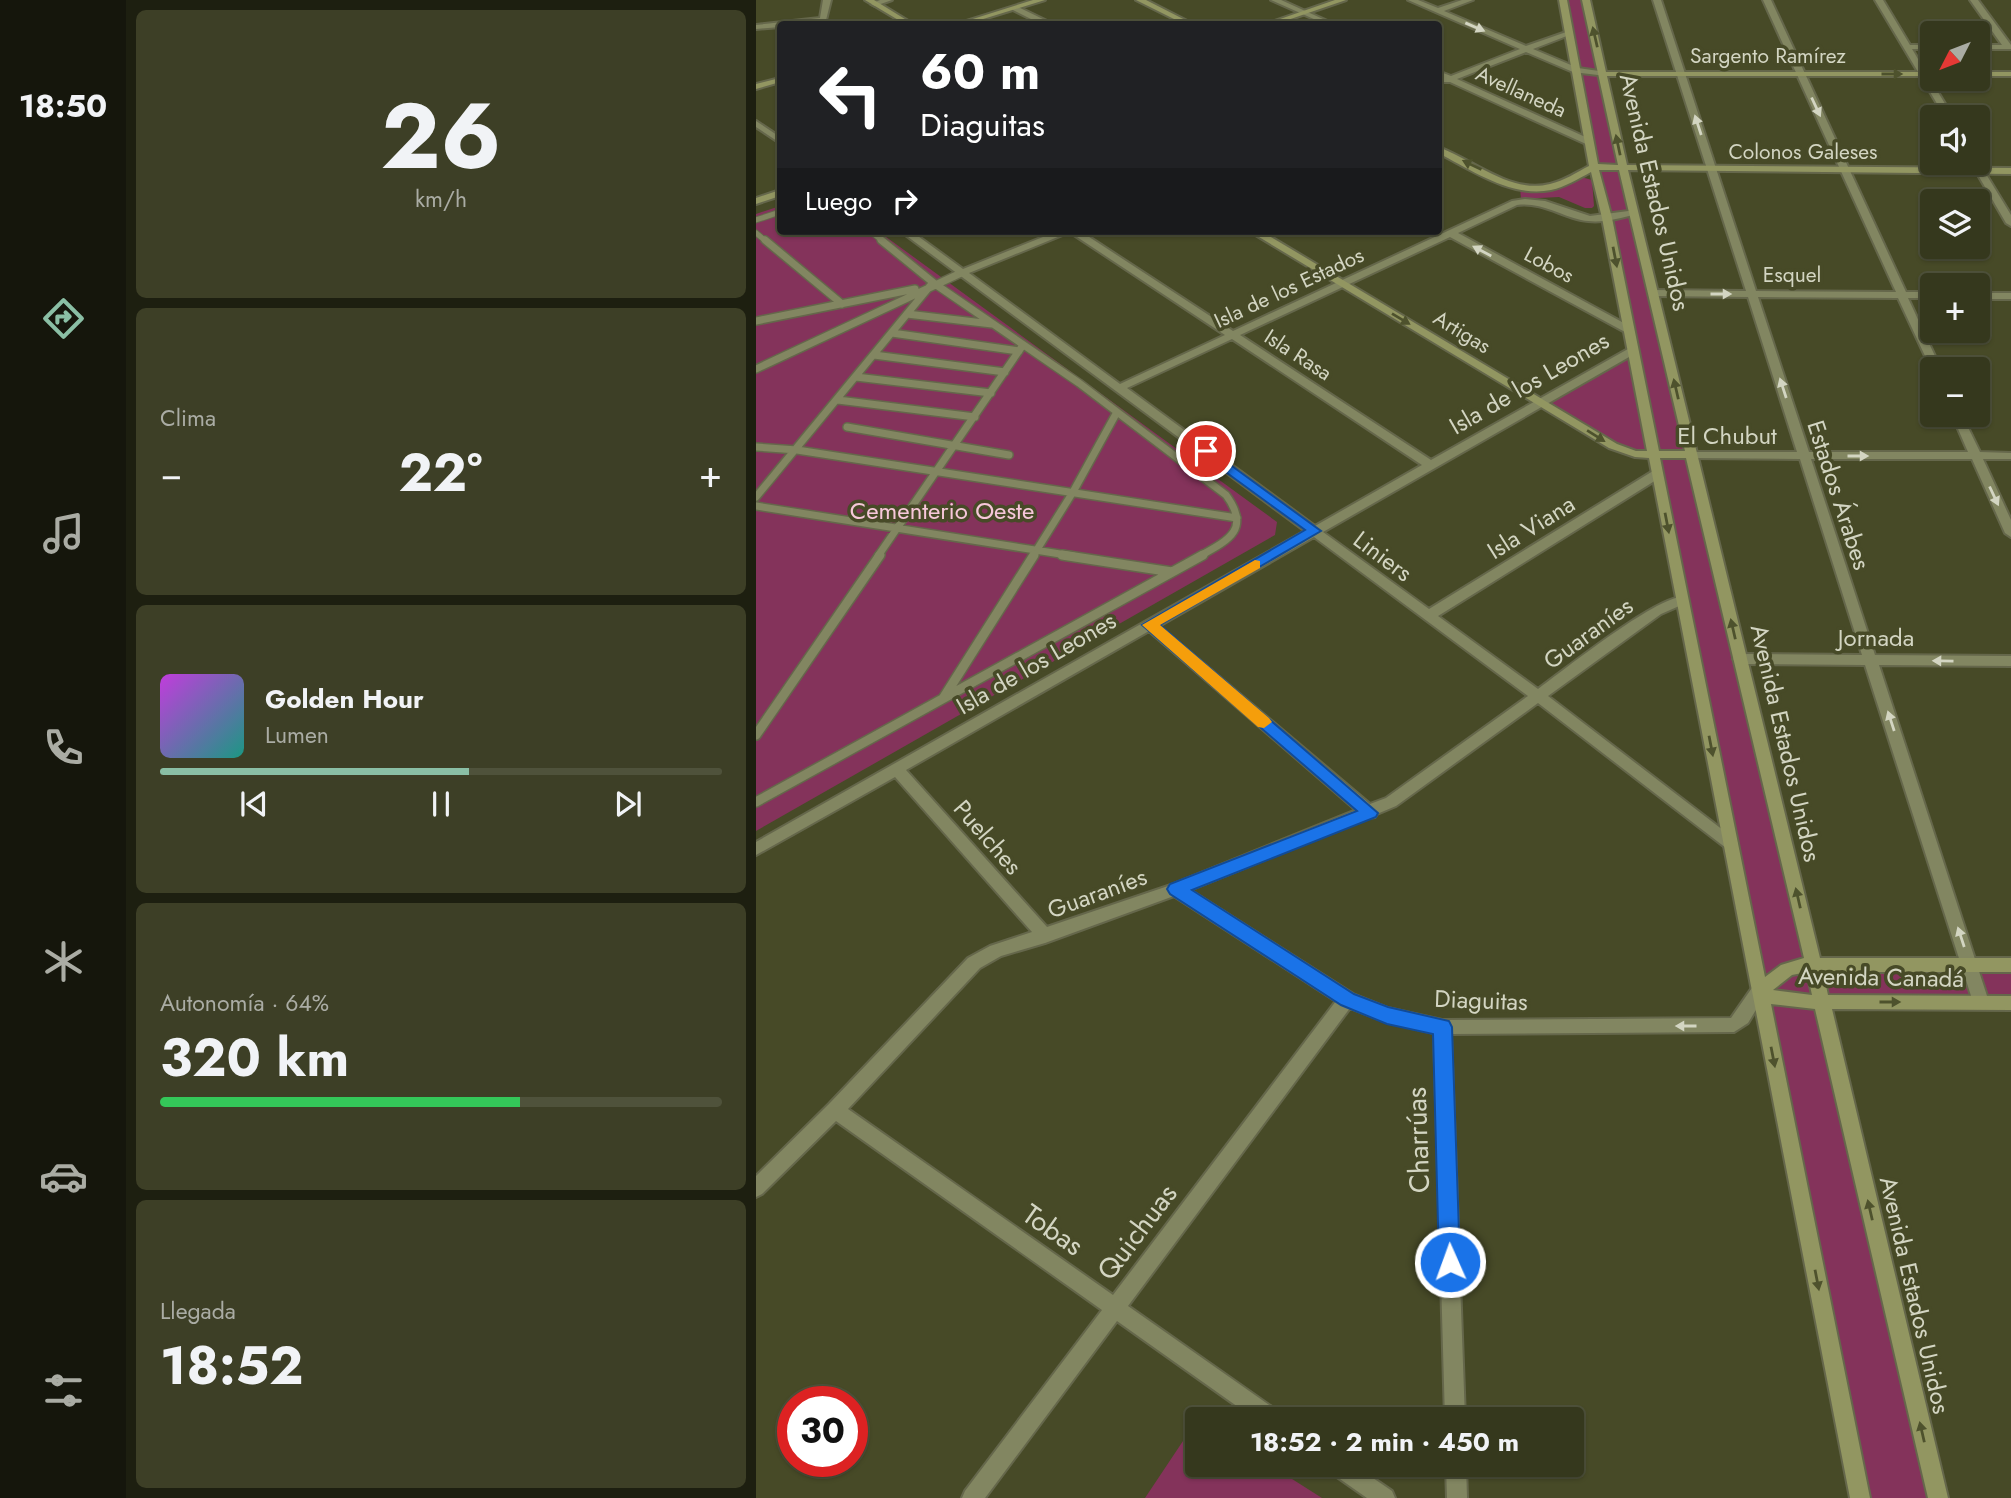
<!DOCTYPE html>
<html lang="es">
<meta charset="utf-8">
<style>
body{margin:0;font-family:Jost,sans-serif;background:#3d3f26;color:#f1f3f6;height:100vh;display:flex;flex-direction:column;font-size:26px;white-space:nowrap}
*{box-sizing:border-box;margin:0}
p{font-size:23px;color:#aaaca4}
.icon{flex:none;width:38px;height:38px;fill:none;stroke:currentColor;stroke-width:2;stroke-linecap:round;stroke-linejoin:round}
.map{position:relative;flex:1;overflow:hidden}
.panel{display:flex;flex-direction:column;gap:10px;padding:10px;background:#1d1f10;width:630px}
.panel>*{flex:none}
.banner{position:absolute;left:21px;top:21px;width:665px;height:214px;border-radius:7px;box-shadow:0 2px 5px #0004,0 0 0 2px #4f523b;background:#202124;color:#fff;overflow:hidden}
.needle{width:46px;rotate:228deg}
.buttons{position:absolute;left:1164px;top:21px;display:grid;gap:14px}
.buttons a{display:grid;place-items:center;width:70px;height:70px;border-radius:7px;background:#35381d;box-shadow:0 2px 5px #0004,0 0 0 2px #4f523b;font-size:35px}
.speed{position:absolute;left:21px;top:1386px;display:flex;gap:14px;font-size:35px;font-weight:700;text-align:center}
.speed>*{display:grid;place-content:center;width:91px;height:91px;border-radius:50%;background:#35381d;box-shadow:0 2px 5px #0004,0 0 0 2px #4f523b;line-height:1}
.speed .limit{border:10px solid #d22;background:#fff;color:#111}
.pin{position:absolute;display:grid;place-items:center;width:60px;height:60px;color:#fff;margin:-30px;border:4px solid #fff;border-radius:50%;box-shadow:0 2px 7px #0007}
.me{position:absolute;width:77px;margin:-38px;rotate:358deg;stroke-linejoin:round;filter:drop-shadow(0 0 5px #0008)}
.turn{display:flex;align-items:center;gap:24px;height:147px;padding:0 28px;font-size:32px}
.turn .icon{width:91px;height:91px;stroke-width:2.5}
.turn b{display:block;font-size:49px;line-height:60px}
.then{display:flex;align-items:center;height:66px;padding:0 28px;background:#0003;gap:14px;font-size:26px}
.big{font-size:52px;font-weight:700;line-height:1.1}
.panel .widget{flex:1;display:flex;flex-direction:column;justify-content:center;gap:10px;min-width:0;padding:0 24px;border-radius:10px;background:#3d3f26}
.panel .dial{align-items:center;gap:0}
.dial b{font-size:91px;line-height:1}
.song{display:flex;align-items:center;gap:21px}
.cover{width:84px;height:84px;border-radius:10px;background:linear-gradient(135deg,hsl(290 70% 55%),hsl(170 70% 35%))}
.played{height:7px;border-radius:4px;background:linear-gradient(90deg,#8abfa5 55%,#4f523b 55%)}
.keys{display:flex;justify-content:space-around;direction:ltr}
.heat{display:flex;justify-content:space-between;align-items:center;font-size:38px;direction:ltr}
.charge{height:10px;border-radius:5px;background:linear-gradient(90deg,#34c759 64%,#4f523b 0)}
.trip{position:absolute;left:429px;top:1407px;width:399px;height:70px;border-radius:7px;background:#35381d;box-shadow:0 2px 5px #0004,0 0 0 2px #4f523b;font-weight:700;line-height:70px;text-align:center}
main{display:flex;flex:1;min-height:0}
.menu{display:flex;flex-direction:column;width:126px;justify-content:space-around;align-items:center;background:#15160c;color:#aaaca4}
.menu .icon{width:49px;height:49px}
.menu .current{color:#8abfa5}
.menu b{font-size:32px;color:#f1f3f6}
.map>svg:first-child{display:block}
.green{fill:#84335b}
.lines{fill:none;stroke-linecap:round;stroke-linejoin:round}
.lane-far2-casing{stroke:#65674b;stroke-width:7}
.lane-far1-casing{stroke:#65674b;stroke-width:10}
.lane-casing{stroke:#65674b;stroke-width:12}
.street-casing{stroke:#65674b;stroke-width:4}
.secondary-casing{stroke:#65674b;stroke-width:4}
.lane-far2{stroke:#828661;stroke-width:5}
.lane-far1{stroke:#828661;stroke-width:7}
.lane{stroke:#828661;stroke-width:9}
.street{fill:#828661;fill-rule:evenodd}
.secondary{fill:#929661;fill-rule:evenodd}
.oneway{fill:#d3d5c2}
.oneway2{fill:#4e522d}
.route{fill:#1a73e8;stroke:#114b97;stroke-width:2}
.slow{fill:#f59e0b}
.labels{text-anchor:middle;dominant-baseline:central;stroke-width:7;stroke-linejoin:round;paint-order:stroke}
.far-street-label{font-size:21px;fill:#d3d5c2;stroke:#474a27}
.street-label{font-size:24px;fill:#d3d5c2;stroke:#474a27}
.park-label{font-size:24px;fill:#f7c7da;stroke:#474a27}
.near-street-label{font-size:28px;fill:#d3d5c2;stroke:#474a27}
</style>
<main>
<nav class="menu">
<b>18:50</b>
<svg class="icon current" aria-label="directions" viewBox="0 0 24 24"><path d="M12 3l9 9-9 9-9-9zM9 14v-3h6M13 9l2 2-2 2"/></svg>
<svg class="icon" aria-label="music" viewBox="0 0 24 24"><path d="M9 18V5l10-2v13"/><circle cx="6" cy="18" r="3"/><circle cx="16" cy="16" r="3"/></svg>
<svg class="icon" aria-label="phone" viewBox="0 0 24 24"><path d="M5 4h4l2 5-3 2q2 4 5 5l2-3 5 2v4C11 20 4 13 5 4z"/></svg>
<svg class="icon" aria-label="climate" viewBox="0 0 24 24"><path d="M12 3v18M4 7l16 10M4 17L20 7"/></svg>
<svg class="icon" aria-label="car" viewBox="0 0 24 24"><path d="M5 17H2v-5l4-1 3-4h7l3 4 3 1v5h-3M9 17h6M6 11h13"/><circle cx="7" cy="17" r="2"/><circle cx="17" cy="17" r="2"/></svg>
<svg class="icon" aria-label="filters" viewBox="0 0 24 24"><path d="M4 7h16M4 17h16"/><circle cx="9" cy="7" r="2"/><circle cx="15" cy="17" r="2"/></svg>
</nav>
<section class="panel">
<div class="widget dial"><b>26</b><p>km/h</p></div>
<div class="widget"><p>Clima</p>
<div class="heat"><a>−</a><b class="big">22°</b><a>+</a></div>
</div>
<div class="widget">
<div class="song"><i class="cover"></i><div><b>Golden Hour</b><p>Lumen</p></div></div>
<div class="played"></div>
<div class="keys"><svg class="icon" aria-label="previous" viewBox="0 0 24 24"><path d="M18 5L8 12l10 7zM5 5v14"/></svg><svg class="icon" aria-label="pause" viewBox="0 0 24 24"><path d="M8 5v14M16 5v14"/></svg><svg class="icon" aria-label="next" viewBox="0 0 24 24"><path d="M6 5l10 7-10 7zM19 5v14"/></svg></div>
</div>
<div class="widget"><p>Autonomía · 64%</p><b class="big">320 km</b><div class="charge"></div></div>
<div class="widget"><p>Llegada</p><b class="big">18:52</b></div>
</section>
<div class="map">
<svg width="1255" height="1498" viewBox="0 0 1255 1498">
<rect width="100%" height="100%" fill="#474a27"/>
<path class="green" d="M807,0h23l227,964 198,1v38l-189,-1 116,496h-78l-206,-1044 -41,-8 -70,-43 89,-51z
M825,177l11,3 2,26 -2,2h-7l-26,-11 -38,2 -1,-12 27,5z
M24,206v25h98l399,291 -2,13 -519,296v-617z
M441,1420v45h73l52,33h-177z"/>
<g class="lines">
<g class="lane-far2-casing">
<path id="lane-far2" d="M0,220l24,-8
M114,231l14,11
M0,233l11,9"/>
</g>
<g class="lane-far1-casing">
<path id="lane-far1" d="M9,240l77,64
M125,240l54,44 144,99 147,112c25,34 3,45 -26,61
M151,314l85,10
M0,321l159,-32
M136,333l127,18
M118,355l131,17
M0,369l205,-96
M100,377l135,16
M82,400l137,17
M91,427l162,28
M0,447l41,3 440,68
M0,497l174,-211
M0,506l317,50
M122,556l145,-211
M277,556l40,-64 44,-80"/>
</g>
<g class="lane-casing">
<path id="lane" d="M306,555l110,17
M188,697l90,-142
M0,735l124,-180
M0,802l447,-247"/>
</g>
<g class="street-casing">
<path id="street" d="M67,0h8l-6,24 -6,-1 -39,1v3l-24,2v-4l64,-7z
M124,0h12l-17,6 -4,-2z
M515,0h10l53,24h-9z
M652,0h10l20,8 24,-8h11l-29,11 82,35 46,-16v4l-39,15 45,19 28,4v4l-33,-4 -47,-20 -69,27 135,61v4h-6l-136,-62h-6v-3l-6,-3v-5l13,5 69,-27z
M897,0h8l95,291 140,1 -133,-292h8l135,292h26v6h-24l33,71 -9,2 -34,-73 -140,-1 51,155h159l-16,-37h10l18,37 31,1v6h-28l28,61v17l-6,-4 -33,-74h-161l64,196 136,1v10l-132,-1 110,337 -2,5 -6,2 -6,-2 -2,-5 -108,-337 -125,-1 -7,-5 7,-5 122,1 -62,-196 -109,-1 -6,-3 6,-3h106l-49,-155 -95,-1 -5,-3 5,-3 93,1z
M1119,0h8l27,45h22v4h-20l41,68h-8z
M1214,0h8l33,45v4h-33v-4h24z
M260,6l33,16 1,2h-9l-28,-14 -1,-2z
M0,121l24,16v6l-24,-16z
M1222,161l33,54v11l-5,-3 -35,-60z
M769,199l20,2 45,15 46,-6v4c-18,5 -36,10 -55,6 -22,-5 -40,-18 -64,-15l-59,28 175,95v4h-8l-175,-95 -210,98 191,125 197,-111h8v4l-313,179 106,77 224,-138h8v6l-223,139 100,73c25,-18 123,-97 148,-92l2,3 -2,3 -25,11 -113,82 188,144 2,4 -2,4h-10l-188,-145 -142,103 -19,8 -2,3 -8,1 -177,72 163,104 35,14 54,12 289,-2 23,-33 6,-2 6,2 2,5 -20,33 -14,9 -283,2 14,385h-20l-11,-386 -47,-11 -37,-14 -222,298 151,106 3,7h-27l-138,-98 -132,177h-23l3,-7 137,-181 -266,-189 -74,73 -6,3v-21l73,-72 139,-146 22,-12 42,-14 -137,-155 -139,78v-13l549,-311 -405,-300h11l52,38 95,-38h22l153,100 279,-130zM314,232l1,1 154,102 -105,49 -151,-111zM476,339l190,126 -107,61 -188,-138zM558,537l214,159 -142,102 -16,6 -211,-178zM393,631l207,179 -185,75 -124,42 -141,-157zM418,896l162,105 -223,294 -265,-186 132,-141 21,-12 44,-13z
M1222,293h33v6h-33z
M571,1465h27l38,26 3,7h-28l-37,-26z
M690,1465h20l1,33h-20z"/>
</g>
<g class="secondary-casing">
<path id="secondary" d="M109,0h9l39,24h-8z
M277,0h12l-78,24h-10z
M380,0h10l47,24h-9z
M579,0h11l-70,24h-10z
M803,0h8l31,164 20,1 -36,-165h8l16,72h326v4h-325l20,89 384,3v6l-383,-4 192,788h191v14h-188l5,23 183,1v14l-179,-1 116,489h-20l-113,-489 -44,-5 99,494h-20l-201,-1040 -14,-1 -26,-9 -360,-217h12l356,213 19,7h11l-45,-233 -11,-46c-13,7 -26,15 -40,18 -40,8 -79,-20 -113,-37v-6c36,13 72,47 112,37 14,-3 27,-12 39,-18zM843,170h20l66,281h-26l-47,-233zM904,458h26l118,500 -23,7 -16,12zM1051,972l5,23 -39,-5 19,-15z
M1222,72h33v4h-33z
M24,78v4l-24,7v-5z
M24,190v6l-24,8v-6z"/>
</g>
<use href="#lane-far2" class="lane-far2"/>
<use href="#lane-far1" class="lane-far1"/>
<use href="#lane" class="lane"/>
<use href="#street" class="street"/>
<use href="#secondary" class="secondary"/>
</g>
<defs><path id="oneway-solid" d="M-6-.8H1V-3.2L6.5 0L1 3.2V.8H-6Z" transform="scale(1.75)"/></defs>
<g class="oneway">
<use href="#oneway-solid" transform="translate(719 27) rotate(23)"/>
<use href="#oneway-solid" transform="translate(1060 107) rotate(65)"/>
<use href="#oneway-solid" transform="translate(942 125) rotate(-108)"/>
<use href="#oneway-solid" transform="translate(726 251) rotate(-152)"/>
<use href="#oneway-solid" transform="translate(965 294)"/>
<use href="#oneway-solid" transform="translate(1027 388) rotate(-108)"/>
<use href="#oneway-solid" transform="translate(1102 456)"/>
<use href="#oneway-solid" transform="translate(1238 496) rotate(65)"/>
<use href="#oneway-solid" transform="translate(1187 661) rotate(-179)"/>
<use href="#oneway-solid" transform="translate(1135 721) rotate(-108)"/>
<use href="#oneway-solid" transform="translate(1205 937) rotate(-108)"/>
<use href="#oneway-solid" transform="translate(930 1026) rotate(180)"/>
</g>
<g class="oneway2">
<use href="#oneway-solid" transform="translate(839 37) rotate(-103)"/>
<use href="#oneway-solid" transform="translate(1136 74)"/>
<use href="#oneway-solid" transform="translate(862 145) rotate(-102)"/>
<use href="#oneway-solid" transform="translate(716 165) rotate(-154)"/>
<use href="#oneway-solid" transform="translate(859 257) rotate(79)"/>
<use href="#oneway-solid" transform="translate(645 319) rotate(31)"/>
<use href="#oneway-solid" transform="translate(920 389) rotate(-103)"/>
<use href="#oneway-solid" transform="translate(840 436) rotate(32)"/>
<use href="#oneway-solid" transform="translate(911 523) rotate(79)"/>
<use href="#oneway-solid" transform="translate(977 629) rotate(-103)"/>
<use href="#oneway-solid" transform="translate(955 746) rotate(79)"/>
<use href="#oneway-solid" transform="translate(1042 898) rotate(-103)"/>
<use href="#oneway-solid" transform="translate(1134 1002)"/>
<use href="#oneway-solid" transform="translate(1017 1057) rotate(79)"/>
<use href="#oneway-solid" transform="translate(1114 1210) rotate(-103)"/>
<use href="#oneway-solid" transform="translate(1061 1280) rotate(79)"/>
<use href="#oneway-solid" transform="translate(1166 1432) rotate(-103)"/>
</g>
<path class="route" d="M450,447l115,84 -161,94 218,188 -2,4 -184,73 162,104 34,13 61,14 3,6 8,235 -3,8 -7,3 -8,-3 -3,-8 -6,-228 -46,-10 -46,-19 -171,-111 -3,-5 3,-5 187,-73 -215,-186 163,-95 -104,-76 -2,-3z"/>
<path class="slow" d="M499,560l5,1v7l-100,57 109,93 3,4 -8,6 -6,-1 -116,-102z"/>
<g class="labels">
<g class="far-street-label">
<text x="1012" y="56">Sargento Ramírez</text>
<text transform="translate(765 92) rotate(24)">Avellaneda</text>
<text x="1047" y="152">Colonos Galeses</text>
<text transform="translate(793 265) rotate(28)">Lobos</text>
<text x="1036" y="275">Esquel</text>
<text transform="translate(533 288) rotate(-25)">Isla de los Estados</text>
<text transform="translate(706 332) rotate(31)">Artigas</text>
<text transform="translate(542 355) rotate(33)">Isla Rasa</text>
</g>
<g class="street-label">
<text transform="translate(899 192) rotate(77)">Avenida Estados Unidos</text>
<text transform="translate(773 383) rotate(-30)">Isla de los Leones</text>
<text x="971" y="435">El Chubut</text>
<text transform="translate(1083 495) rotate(72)">Estados Árabes</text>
<text transform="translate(775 527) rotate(-32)">Isla Viana</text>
<text transform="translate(627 556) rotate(37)">Liniers</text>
<text transform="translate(832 633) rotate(-36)">Guaraníes</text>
<text x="1120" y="637">Jornada</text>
<text transform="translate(280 663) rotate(-30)">Isla de los Leones</text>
<text transform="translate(1030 743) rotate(77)">Avenida Estados Unidos</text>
<text transform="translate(232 837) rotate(49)">Puelches</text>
<text transform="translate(341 893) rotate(-20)">Guaraníes</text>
<text transform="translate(1125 977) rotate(1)">Avenida Canadá</text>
<text transform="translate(725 1000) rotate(2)">Diaguitas</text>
<text transform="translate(1159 1295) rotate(77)">Avenida Estados Unidos</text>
</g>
<g class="park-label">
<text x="186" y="510">Cementerio Oeste</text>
</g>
<g class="near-street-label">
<text transform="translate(662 1140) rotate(-92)">Charrúas</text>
<text transform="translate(297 1230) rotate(35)">Tobas</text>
<text transform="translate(381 1232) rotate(-53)">Quichuas</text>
</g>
</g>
</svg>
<div class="buttons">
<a><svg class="needle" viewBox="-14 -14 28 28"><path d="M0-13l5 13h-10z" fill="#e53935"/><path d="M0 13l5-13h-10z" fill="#aaaca4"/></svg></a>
<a><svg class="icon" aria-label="sound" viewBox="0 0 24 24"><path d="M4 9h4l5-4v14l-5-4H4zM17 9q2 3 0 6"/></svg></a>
<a><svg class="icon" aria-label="layers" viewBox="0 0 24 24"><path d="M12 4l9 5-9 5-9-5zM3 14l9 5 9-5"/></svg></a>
<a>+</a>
<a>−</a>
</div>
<div class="speed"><div class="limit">30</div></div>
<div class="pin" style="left:450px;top:451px;background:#d93025"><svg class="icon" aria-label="arrive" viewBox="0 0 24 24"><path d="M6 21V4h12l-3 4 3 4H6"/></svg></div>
<svg class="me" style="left:694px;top:1262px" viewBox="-20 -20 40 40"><circle r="17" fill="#1a73e8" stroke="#fff" stroke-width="3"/><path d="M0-11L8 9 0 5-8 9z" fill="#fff"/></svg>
<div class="trip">18:52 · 2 min · 450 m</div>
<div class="banner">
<div class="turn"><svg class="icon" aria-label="left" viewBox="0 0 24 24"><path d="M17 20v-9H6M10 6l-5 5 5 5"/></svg><div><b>60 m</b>Diaguitas</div></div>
<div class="then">Luego<svg class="icon" aria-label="right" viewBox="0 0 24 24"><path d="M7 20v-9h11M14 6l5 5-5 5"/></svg></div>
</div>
</div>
</main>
